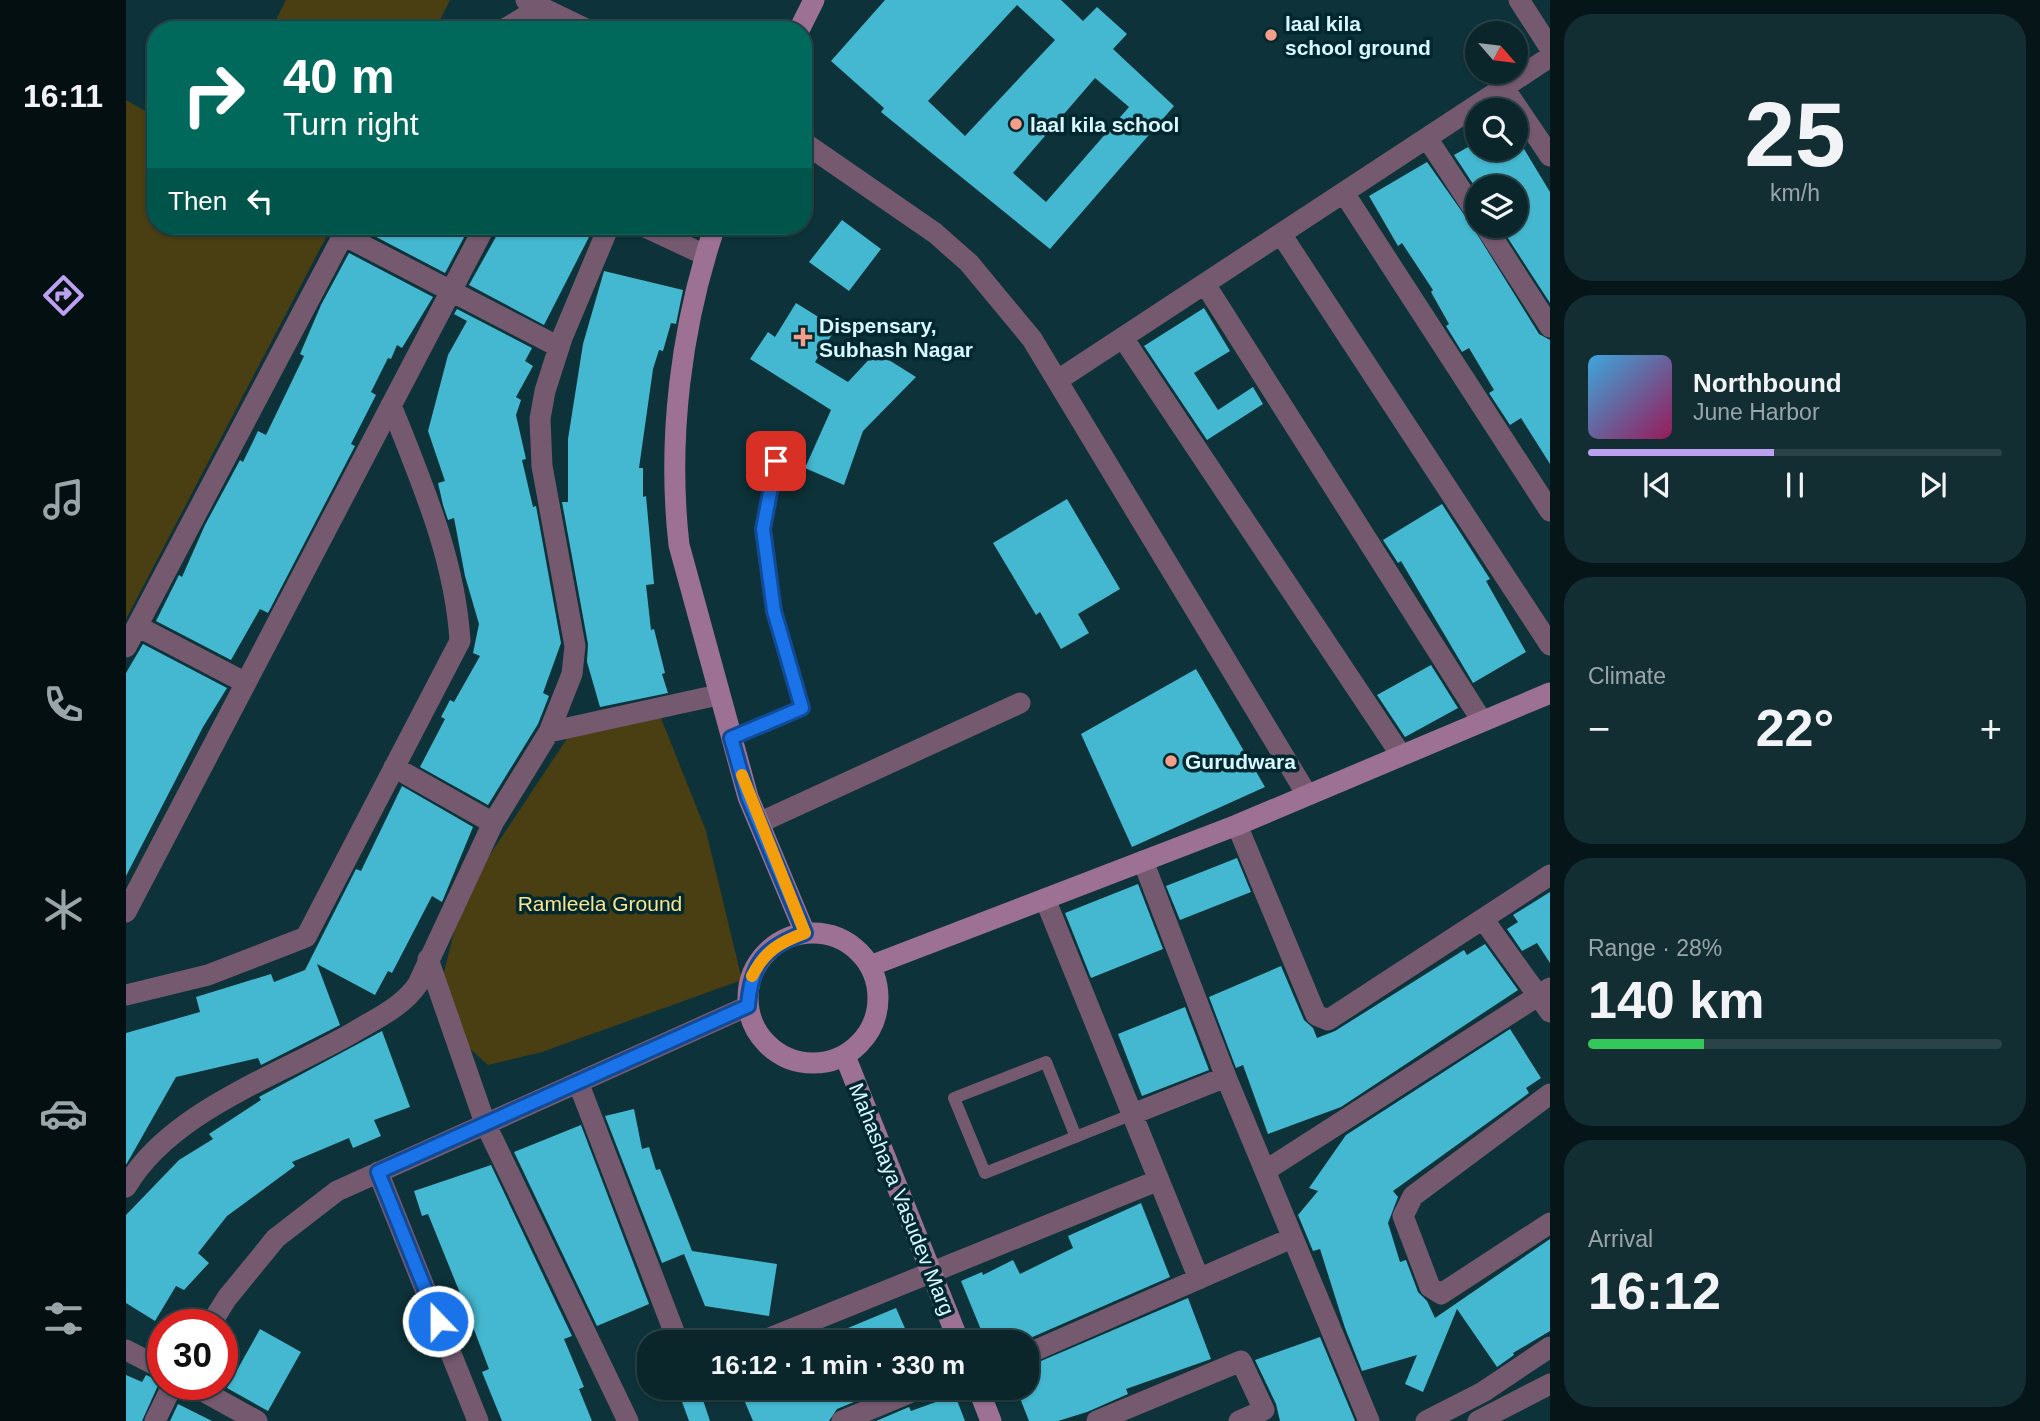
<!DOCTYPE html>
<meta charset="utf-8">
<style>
body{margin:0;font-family:Helvetica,sans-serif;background:#132e33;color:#f1f3f6;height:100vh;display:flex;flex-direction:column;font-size:26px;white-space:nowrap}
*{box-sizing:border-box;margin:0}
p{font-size:23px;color:#99a5a9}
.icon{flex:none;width:38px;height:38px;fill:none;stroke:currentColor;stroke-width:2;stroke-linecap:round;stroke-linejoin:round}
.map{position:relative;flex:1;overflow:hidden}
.details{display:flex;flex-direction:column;gap:14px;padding:14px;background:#061518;width:490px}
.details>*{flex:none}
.banner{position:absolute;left:21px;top:21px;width:665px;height:214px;border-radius:28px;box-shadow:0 2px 5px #0004,0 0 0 2px #2a4347;background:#00695c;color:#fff;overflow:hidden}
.needle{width:46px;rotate:118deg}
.buttons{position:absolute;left:1339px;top:21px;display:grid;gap:14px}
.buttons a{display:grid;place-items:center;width:63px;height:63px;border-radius:50%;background:#0a262b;box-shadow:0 2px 5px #0004,0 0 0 2px #2a4347;font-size:35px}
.speed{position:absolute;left:21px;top:1309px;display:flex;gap:14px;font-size:35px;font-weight:700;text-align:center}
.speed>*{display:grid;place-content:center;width:91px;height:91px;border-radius:50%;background:#0a262b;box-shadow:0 2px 5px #0004,0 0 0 2px #2a4347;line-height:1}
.speed .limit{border:10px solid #d22;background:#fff;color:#111}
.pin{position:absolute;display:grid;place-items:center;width:60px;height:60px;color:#fff;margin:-30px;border-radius:14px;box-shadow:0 4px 10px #0006}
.me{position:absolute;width:77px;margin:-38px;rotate:338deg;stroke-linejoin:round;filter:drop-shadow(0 0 5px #0008)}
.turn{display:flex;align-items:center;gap:24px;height:147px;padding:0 21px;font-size:32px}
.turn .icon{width:91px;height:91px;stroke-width:2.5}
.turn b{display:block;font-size:49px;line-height:60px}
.then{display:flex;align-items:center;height:66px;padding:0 21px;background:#0003;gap:14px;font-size:26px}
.big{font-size:52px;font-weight:700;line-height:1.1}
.details .tile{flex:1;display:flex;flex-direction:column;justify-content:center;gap:10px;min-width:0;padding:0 24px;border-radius:28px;background:#132e33}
.details .dial{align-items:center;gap:0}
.dial b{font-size:91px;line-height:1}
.song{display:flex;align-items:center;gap:21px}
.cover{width:84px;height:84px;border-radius:10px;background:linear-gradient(135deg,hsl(200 70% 55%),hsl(330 70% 35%))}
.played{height:7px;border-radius:4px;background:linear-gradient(90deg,#bca0f2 45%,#2a4347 45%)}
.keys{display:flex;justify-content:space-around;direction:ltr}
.heat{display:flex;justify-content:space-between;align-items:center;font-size:38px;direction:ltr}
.charge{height:10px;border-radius:5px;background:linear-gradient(90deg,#34c759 28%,#2a4347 0)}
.trip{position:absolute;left:511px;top:1330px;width:402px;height:70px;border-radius:28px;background:#0a262b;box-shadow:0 2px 5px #0004,0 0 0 2px #2a4347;font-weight:700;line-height:70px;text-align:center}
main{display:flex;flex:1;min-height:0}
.menu{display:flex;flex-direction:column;width:126px;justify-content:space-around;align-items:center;background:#040f11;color:#99a5a9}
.menu .icon{width:49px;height:49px}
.menu .on{color:#bca0f2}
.menu b{font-size:32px;color:#f1f3f6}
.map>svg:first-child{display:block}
.green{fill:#4a3e13}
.building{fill:#44b8d0;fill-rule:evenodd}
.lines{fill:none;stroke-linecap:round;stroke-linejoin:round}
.lane{stroke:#75596f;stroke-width:12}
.street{stroke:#75596f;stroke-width:21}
.secondary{stroke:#9d7194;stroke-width:21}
.route-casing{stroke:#114b97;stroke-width:18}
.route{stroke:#1a73e8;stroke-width:12}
.slow{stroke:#f59e0b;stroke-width:12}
.poi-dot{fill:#f49e8a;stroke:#02282f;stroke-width:2.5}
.labels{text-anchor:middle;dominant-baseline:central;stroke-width:7;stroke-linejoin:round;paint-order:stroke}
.poi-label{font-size:21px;font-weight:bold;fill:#d9f7fe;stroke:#02282f;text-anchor:start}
.park-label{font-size:21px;fill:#fce38c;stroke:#02282f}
.street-label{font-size:21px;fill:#d9f7fe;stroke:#02282f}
</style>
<main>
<nav class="menu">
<b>16:11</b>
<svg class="icon on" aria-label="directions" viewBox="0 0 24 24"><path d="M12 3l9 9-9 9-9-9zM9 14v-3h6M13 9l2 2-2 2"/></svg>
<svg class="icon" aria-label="music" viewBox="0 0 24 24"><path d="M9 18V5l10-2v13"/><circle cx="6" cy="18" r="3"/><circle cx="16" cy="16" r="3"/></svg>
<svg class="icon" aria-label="phone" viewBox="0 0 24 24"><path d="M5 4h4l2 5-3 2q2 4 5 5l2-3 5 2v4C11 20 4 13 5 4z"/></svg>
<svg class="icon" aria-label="climate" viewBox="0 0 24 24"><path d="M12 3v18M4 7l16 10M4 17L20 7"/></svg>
<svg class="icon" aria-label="car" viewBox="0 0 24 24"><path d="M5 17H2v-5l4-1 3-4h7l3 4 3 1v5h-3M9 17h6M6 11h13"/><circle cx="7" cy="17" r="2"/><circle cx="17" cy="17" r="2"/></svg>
<svg class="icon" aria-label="filters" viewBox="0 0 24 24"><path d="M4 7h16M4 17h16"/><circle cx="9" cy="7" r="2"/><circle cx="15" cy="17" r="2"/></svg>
</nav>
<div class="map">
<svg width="1424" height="1421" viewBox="0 0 1424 1421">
<rect width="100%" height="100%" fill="#0d3239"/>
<path class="green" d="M160,0h164l-15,30h-164z
M0,100l30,17v109h176l-206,393z
M533,713l47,118 36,149 -200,72 -54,13 -29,-26 -17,-44 2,-23 13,-52 11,-32 104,-157z"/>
<path class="building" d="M759,0h176l22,21 14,-14 30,27 -14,15 61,57 -124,143 -169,-137 3,-4 -53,-47zM891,5l38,35 -90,96 -37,-35zM969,78l34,29 -83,95 -33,-29z
M1351,142v7h47l26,43v111l-50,-77h16v-39h-39v3l-23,-35z
M1301,162l45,64 67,108 11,6v124l-29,-46 -11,7 -21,-32 5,-3 -25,-42 -7,4 -16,-26 3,-2 -18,-32 2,-2 -31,-47 -4,3 -29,-50z
M716,220l39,29 -32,42 -40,-29z
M236,226h108l-25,47 -84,-44z
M376,226h70l18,9 -46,90 -75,-40z
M223,253l84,44 -31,51 -5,-3 -6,14 -3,-1 -17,34 5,3 -25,49 4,2 -87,167 -8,-4 -29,51 -75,-39 23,-46 3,2 23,-52 35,-65 3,2 15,-31 8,4 38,-79 -4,-2 21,-49z
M478,271l79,19 -7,34 -5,-1 -8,28 -4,-1 -6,19 -14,99h4v29l3,-1 8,88 -8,1 5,45 3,-1 11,44 -3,1 6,19 -68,14 -13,-45 1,-18 -26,-142h6v-63l15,-95z
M670,303l40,25 -21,34 33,20 28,-30 40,25 -53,54 -19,54 -39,-17 26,-58 -81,-51 18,-27 7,5z
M1078,308l26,43 -36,22 24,37 35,-23 10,17 -56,36 -63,-94z
M331,309l75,39 -7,13 8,5 -17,31 5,3 -5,15 10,44 -4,1 11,47 3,-1 25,137 -18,50 6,3 -11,28 -50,81 -68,-38 25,-48 -4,-2 9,-17 4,2 26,-46 -7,-3 6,-29 -14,-48 -11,-58 -6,2 -5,-15 -5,-22 7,-2 -17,-50 20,-76 19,-34 -13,-7z
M941,499l53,90 -42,25 11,19 -28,16 -21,-37 -4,3 -43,-72z
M1316,504l48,75 -4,2 40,71 -53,31 -72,-122 -3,2 -15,-23z
M17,644l84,44 -24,39 -77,149v-203z
M1305,665l27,43 -53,29 -28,-42z
M1070,669l69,118 -133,60 -51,-113z
M276,786l71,41 -31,75 -10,-6 -40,77 -4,-2 -13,24 -58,-31 23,61 -79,40 -3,-7 -82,19 -50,88v-132l74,-21 -4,-15 75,-23 3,8 31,-12 51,-101 5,2z
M1111,858l14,34 -71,28 -14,-34z
M1012,884l25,65 -72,29 -26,-65z
M1424,892v71l-13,-20 -15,8 -15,-22 11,-7 -5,-7z
M1359,944l33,46 -177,117 -73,27 -25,-69 -7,3 -27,-71 72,-31 23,54 9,8 4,10 18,-7 129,-81 3,5z
M1059,1007l24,63 -67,26 -24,-62z
M1384,1029l31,49 -15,10 3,5 -136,98 5,6 -10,26 12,39 6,-2 12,32 9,9 8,17 115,-79v92l-37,22 1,2 -17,12 -40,-58 -34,83 -18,-8 12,-29 -55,16 -17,-43 -25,-79 -7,2 -15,-36 20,-24 -9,-3 37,-53z
M256,1031l28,76 -36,13 7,16 -28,12 -4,-10 -57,24 3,4 -68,50 -29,37 11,10 -25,27 -8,-4 -21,35 -29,-18v-88l53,-55 34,-21 -4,-5 52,-34 -2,-3z
M508,1109l8,40 7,-2 7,23 4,-1 32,82 85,13 -8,52 -64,-10 -21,-52 -22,9 -57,-147z
M455,1125l68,179 -52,22 -83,-174z
M365,1165l81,171 -8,3 20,48 -5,2 13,32h-90l-20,-49 7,-3 -27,-71 -34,-84 -6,2 -8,-25z
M1015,1203l29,74 -149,65h-35l-25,-61 21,-9 1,3 30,-15 7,14 53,-26 -5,-12z
M1062,1298l23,61 -85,30 2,5 -41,18 -29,9h-29l-13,-33h11v-21z
M770,1308l15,34h-49l-5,-13 -9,-1z
M134,1329l41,23 -33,59 -41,-23z
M1194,1337l35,84h-75l-4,-17 -21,-44z
M0,1375l16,7 4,-7 14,6 -18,40h-16z
M551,1388h22l11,33h-21z
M613,1388h149l-51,21 -8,12h-76z
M829,1395l10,26h-89l33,-14 2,4z
M52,1404l34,17h-42z"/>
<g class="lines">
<path class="lane" d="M605,738l71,-30 -28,-97 -11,-82 13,-68
M950,1137l-30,-75 -92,36 31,75 148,-59"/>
<path class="street" d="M400,0l62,30
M1393,0l31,48
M377,30l38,-23
M1378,88l46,68
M1301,138l50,76
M677,142l132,91 34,30 63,76 274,454
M1218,193l206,318
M517,226l62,29
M1359,226l65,101
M1155,234l269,411
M217,235l216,112
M1079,284l277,437
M997,338l278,417
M932,380l492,-323
M11,626l109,57
M0,647l222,-421
M423,732l169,-37
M268,767l99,56
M633,823l261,-120
M1111,825l79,190 12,5 222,-145
M1017,861l83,216 143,344
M919,899l154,380
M0,912l359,-686
M1357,919l67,93
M302,959l57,164 143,298
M0,995l82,-20 98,-38 154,-296c-5,-83 -39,-160 -69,-236
M452,1082l100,260
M1424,1094l-137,102 -10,20 27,71 11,7 109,-71
M1007,1114l93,-37
M1139,1171l285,-183
M252,1172l100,249
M0,1187c45,-78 158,-113 233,-158 22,-13 45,-24 59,-45l75,-161 56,-91 23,-58 3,-28 -33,-180 -2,-47 5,-28 17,-53 47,-112
M84,1325l17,-27 49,-60 61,-47 411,-185
M634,1342l399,-162
M0,1350l37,19
M901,1354l265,-116
M64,1384l67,37
M29,1421l18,-37
M716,1421l79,-33
M971,1421l144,-60 23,49 -25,11
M1300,1421l57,-29 67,-45
M1352,1421l72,-37"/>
<path class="secondary" d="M673,30l15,-30
M589,226c-34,100 -48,213 -36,319l69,252 57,136
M622 998a65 65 0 1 1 130 0a65 65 0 1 1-130 0Z
M744,966l367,-141 313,-132
M719,1056l114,286
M852,1388l13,33"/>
</g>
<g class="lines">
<g class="route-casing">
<path id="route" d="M312,1321l-60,-149 370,-166c3,-43 17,-59 57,-73l-57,-136 -17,-59 71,-30 -28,-97 -11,-82 13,-68"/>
</g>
<use href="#route" class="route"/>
<path class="slow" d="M616,775l63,158c-25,9 -40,18 -53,43"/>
</g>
<g class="poi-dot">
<circle cx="1145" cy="35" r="7"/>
<circle cx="890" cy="124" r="7"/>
<path d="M673.5 326.5h7v7h7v7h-7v7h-7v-7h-7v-7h7z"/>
<circle cx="1045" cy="761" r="7"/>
</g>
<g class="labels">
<g class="poi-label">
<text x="1159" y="23">laal kila<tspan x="1159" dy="24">school ground</tspan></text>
<text x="904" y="124">laal kila school</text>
<text x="693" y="325">Dispensary,<tspan x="693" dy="24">Subhash Nagar</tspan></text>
<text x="1059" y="761">Gurudwara</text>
</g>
<g class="park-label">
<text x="474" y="903">Ramleela Ground</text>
</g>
<g class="street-label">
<text transform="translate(776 1199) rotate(68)">Mahashaya Vasudev Marg</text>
</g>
</g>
</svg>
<div class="buttons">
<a><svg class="needle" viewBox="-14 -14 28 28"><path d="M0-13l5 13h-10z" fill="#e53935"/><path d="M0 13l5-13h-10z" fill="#99a5a9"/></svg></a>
<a><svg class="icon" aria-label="search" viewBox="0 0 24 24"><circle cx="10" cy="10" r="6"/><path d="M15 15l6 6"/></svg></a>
<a><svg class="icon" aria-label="layers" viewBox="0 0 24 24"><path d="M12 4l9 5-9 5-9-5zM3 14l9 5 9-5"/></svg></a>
</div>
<div class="speed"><div class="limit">30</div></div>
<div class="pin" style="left:650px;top:461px;background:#d93025"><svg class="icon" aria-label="arrive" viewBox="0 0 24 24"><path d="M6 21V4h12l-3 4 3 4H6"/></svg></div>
<svg class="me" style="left:312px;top:1321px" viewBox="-20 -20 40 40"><circle r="17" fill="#1a73e8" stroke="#fff" stroke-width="3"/><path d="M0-11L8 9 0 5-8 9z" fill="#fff"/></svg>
<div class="trip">16:12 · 1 min · 330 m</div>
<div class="banner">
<div class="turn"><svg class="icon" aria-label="right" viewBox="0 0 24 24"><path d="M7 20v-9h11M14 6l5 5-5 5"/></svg><div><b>40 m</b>Turn right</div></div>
<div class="then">Then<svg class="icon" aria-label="left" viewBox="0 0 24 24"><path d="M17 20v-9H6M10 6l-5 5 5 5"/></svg></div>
</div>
</div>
<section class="details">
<div class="tile dial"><b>25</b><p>km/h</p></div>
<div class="tile">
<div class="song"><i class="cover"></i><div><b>Northbound</b><p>June Harbor</p></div></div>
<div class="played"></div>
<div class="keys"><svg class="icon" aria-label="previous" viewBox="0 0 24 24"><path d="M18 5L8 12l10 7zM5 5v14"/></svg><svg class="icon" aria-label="pause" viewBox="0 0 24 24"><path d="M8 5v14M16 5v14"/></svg><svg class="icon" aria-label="next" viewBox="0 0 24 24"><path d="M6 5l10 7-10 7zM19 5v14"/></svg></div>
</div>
<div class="tile"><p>Climate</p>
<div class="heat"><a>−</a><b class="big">22°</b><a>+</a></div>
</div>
<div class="tile"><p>Range · 28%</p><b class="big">140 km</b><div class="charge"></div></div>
<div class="tile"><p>Arrival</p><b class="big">16:12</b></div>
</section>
</main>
